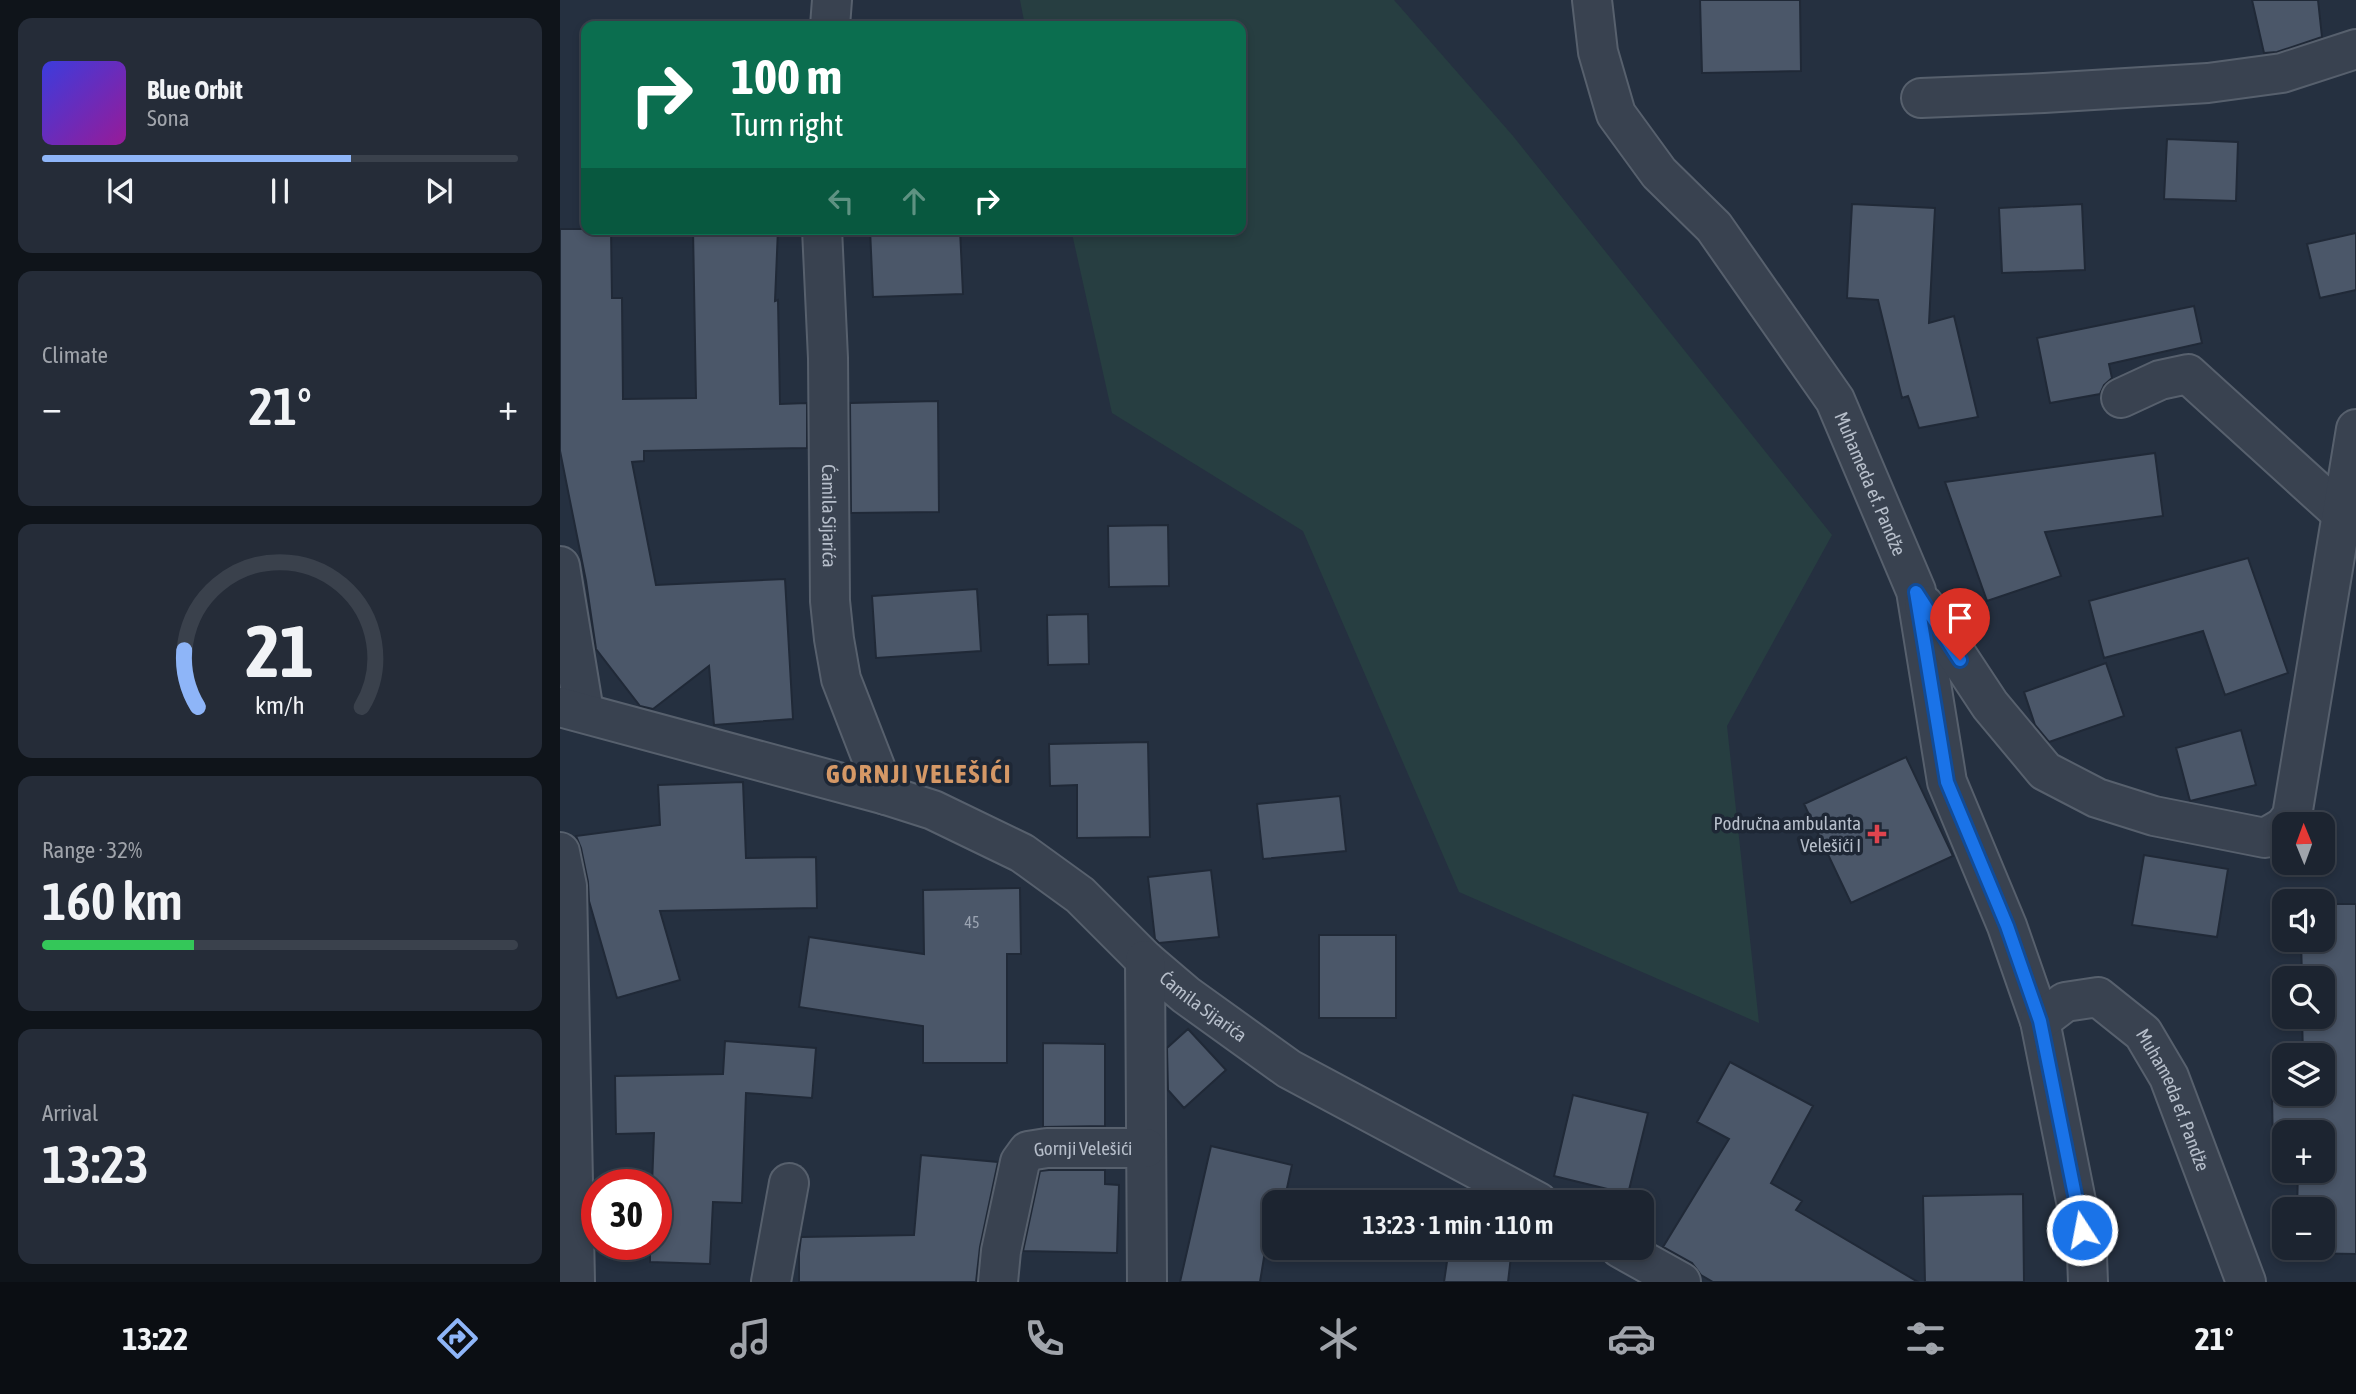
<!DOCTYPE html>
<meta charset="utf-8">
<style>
body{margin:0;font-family:"Asap Condensed",sans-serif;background:#252c38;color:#f1f3f6;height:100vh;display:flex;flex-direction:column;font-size:26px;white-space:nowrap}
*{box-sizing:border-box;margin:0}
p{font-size:23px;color:#a0a4ab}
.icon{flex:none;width:38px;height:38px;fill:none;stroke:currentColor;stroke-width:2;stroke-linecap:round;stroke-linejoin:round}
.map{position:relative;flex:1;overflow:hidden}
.drawer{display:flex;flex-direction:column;gap:18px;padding:18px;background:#0f141a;width:560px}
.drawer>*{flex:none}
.guide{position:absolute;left:21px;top:21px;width:665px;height:214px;border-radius:14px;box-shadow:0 4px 10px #0003,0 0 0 2px #3a414c;background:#0b6e4f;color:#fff;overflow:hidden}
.needle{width:46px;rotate:359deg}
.fabs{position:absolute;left:1712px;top:812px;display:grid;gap:14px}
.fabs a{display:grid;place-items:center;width:63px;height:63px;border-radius:14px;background:#1c2430;box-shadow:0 4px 10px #0003,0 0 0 2px #3a414c;font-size:35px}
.speed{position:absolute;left:21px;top:1169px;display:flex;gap:14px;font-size:35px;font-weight:700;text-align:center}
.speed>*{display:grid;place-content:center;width:91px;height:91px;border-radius:50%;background:#1c2430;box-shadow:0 4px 10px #0003,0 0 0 2px #3a414c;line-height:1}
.speed .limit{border:10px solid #d22;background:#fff;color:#111}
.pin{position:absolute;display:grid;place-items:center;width:60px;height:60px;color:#fff;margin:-72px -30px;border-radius:50% 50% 50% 0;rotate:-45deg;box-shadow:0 0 7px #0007}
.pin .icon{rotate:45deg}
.me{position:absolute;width:77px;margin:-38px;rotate:349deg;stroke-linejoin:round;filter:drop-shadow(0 0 5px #0008)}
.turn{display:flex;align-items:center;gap:24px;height:147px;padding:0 35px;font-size:32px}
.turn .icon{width:91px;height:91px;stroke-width:2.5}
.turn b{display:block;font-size:49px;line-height:60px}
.lanes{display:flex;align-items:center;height:66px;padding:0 35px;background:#0003;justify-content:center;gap:35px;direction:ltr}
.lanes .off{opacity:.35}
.big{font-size:52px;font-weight:600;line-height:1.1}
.drawer .widget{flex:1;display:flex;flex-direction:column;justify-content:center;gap:10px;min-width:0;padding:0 24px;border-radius:14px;background:#252c38}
.drawer .dial{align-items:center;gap:0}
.dial svg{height:182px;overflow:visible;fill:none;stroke:#3a414c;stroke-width:7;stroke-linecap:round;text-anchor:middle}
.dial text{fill:#f1f3f6;stroke:none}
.song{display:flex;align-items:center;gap:21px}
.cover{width:84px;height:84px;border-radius:10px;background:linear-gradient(135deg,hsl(240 70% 55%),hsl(300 70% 35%))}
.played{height:7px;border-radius:4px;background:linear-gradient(90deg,#8eb5f8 65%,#3a414c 65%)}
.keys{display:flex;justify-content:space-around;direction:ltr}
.heat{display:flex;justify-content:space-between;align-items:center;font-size:38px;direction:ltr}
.charge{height:10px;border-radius:5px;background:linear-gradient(90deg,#34c759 32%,#3a414c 0)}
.trip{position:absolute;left:702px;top:1190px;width:392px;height:70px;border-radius:14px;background:#1c2430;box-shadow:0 4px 10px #0003,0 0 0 2px #3a414c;font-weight:600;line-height:70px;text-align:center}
.menu{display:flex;height:112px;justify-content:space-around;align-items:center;background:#0b0e13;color:#a0a4ab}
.menu .icon{width:49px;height:49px}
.menu .on{color:#8eb5f8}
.menu b{font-size:32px;color:#f1f3f6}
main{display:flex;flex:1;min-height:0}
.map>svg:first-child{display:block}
.green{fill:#273e41}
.building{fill:#4b5769;stroke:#202937;stroke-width:2}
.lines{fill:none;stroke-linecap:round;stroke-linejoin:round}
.minor-casing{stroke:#57606d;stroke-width:42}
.minor{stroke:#394250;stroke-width:38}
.route-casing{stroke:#114b97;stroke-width:18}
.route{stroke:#1a73e8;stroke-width:12}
.health-dot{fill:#e0444e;stroke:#1e2735;stroke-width:2.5}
.labels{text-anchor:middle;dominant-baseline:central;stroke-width:7;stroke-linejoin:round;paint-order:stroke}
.number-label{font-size:16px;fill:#9ba4b2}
.street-label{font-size:19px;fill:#b6beca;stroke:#1e2735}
.poi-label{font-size:19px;fill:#b6beca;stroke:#1e2735;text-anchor:end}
.district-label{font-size:26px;font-weight:bold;letter-spacing:2px;fill:#d59866;stroke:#1e2735}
</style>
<main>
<section class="drawer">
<div class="widget">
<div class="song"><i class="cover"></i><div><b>Blue Orbit</b><p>Sona</p></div></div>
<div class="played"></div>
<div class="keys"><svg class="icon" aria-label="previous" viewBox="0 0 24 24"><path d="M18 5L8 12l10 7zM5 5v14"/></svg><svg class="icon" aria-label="pause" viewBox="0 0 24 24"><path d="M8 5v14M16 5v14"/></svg><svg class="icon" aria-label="next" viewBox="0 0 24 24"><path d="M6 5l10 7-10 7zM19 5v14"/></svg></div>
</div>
<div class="widget"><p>Climate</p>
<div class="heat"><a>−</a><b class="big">21°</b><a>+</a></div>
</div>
<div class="widget dial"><svg viewBox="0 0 100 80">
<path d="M14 69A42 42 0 1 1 86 69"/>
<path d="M14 69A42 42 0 0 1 8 44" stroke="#8eb5f8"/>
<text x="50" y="56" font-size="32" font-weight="700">21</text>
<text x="50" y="72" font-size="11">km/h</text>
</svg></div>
<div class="widget"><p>Range · 32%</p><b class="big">160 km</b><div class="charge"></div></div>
<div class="widget"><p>Arrival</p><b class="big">13:23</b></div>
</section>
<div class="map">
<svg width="1796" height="1282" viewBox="0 0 1796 1282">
<rect width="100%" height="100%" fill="#253040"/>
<path class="green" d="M460,0h374l119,136 319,399 -105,191 32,297 -300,-131 -156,-361 -191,-118 -41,-184h170v-203h-216z"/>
<path class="building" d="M1140,0h100l1,71 -99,2z
M1692,0h66l4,37 -45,15 -13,1z
M1607,139l71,3 -2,59 -72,-2z
M1292,204l83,4 -6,115 25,-7 24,101 -59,11 -11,-32 -6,2 -24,-98 -31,-2z
M1522,204l3,66 -83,3 -3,-65z
M0,229h51l1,69h10l1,101 73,-1 -3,-169h85l-3,72 3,-1 2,104 27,-1v45l-163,3v10l-12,1 24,123 129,-6 8,140 -79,6 -5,-59 -56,43 -13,-3 -44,-57 -10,-68 -26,-130z
M310,229h90l3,65 -90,3z
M1796,233v57l-36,8 -13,-54z
M1634,306l8,37 -93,21 3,14 -8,7 -4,9 -50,9 -13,-65z
M378,401l1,111 -88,1 -1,-110z
M1595,453l8,63 -118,16 16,44 -74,25 -42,-119z
M608,525l1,61 -60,1 -1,-61z
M1688,558l40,115 -63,22 -22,-64 -99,27 -15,-57z
M417,589l4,62 -105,7 -4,-62z
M528,614l1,50 -41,1 -1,-50z
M1546,663l18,53 -75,26 -14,-17 -11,-33z
M1681,730l15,55 -66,16 -14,-53z
M588,742l2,95 -73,1v-53l-27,1 -1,-42z
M1346,757l47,99 -102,47 -47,-99z
M183,782l3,76 70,-1 1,51 -157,3 20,69 -63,18 -28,-97 -1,-19 -7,-34 -5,-12 84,-11 -2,-40z
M780,796l6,55 -83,8 -6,-55z
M1584,855l84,14 -11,68 -85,-12z
M651,870l8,67 -60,6 -4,-4 -7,-62z
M460,888l1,66h-14v109h-84v-37l-124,-19 10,-70 115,17 -1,-64z
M1762,904h34v350l-59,-1v-5h25v-39h-25l1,-38h24v-39h-38v24h-11l-1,-62h50v-39h-19l-1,-38h20v-39h-20l-1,-38h21z
M759,935h77v83h-77z
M628,1029l38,41 -42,38 -16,-18 -1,-42z
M165,1041l91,7 -4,50 -66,-5 -4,110 -29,-1 -3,62 -60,-2v-18h6v-59h-4l2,-52 -38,1 -1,-58 108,-2z
M483,1043l62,1v82l-62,1z
M1170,1062l83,44 -42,77 31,18 -6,9 122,72h-205l-12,-7 -9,-12 -29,-16 66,-108 -32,-17z
M1013,1095l75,18 -20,81 -74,-18z
M651,1146l81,19 -8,37h-10v39l-7,-2 -7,43h-80z
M361,1155l77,7 -18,85 -4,35h-177v-29l2,-16 113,-2z
M489,1170h56v14l14,1 -2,68 -94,-2 17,-80z
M1463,1194l1,88h-99l-2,-86z
M889,1248h63l-4,34h-64z"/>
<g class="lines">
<g class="minor-casing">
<g id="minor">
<path id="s1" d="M1032,0l6,52 18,62 43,59 55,54 121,173 81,191 31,191 60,144 33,95 47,235 1,26"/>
<path d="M270,26l2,-26"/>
<path d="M1361,98l123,-5 164,-10 74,-10 74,-24"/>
<path id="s2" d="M262,229l6,129 2,243 4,38 7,40 45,116"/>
<path d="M1561,398l39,-18 28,-6 154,140"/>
<path d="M0,566l24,146"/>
<path d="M1364,605l66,100 55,66 52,27 57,18 111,22 19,-11"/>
<path id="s3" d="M0,707l326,88 47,15 89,43 58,42 65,65 41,35 103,74 249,133"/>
<path d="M1726,824l6,-8 64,-387"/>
<path d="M0,852l7,34 8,396"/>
<path d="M585,960l2,322"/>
<path id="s4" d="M1480,1021l25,-19 33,-5 45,36 26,44 77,205"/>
<path d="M1060,1248l61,34"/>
<path d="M211,1282l18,-99"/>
<path id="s5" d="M438,1282l3,-31 19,-89 8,-11 19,-3h99"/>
</g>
</g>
<use href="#minor" class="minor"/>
</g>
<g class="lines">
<g class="route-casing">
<path id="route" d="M1400,660l-44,-68 31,190 60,144 33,95 42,209"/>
</g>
<use href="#route" class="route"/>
</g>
<path class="health-dot" d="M1313.5 823.5h7v7h7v7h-7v7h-7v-7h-7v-7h7z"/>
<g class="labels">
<g class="number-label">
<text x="412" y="922">45</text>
</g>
<g class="street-label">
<text stroke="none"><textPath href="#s1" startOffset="569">Muhameda ef. Pandže</textPath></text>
<text stroke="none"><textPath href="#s2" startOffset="287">Ćamila Sijarića</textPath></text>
<text stroke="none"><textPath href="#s3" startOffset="724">Ćamila Sijarića</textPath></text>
<text stroke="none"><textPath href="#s4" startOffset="196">Muhameda ef. Pandže</textPath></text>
<text stroke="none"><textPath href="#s5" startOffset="191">Gornji Velešići</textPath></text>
</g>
<g class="poi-label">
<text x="1301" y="823">Područna ambulanta<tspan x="1301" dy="22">Velešići I</tspan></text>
</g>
<g class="district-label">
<text x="359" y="774">GORNJI VELEŠIĆI</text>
</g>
</g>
</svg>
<div class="fabs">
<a><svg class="needle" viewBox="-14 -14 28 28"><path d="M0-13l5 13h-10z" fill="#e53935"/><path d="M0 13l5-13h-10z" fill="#a0a4ab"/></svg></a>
<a><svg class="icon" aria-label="sound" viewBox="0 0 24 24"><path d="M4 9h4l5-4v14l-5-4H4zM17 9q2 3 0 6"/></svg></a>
<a><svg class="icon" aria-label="search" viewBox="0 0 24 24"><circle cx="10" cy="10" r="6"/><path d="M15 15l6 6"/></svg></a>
<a><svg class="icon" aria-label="layers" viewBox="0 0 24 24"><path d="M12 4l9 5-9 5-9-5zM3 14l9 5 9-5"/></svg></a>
<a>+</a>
<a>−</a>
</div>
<div class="speed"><div class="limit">30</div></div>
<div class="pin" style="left:1400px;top:660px;background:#d93025"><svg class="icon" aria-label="arrive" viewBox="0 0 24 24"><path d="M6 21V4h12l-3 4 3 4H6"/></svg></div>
<svg class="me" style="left:1522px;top:1230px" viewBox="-20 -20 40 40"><circle r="17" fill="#1a73e8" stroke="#fff" stroke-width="3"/><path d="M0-11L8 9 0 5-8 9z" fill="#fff"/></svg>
<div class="trip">13:23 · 1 min · 110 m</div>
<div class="guide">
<div class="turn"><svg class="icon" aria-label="right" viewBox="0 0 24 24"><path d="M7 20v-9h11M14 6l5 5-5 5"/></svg><div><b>100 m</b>Turn right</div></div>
<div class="lanes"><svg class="icon off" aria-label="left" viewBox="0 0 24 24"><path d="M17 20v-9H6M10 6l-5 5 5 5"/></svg><svg class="icon off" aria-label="ahead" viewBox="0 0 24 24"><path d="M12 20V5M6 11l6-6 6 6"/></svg><svg class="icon" aria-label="right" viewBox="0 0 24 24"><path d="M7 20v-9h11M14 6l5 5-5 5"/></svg></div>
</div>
</div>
</main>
<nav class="menu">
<b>13:22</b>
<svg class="icon on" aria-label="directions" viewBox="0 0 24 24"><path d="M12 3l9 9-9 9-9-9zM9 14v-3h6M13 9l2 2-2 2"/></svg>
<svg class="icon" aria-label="music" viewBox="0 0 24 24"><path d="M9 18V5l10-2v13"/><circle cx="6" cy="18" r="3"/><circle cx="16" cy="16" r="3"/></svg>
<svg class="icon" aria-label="phone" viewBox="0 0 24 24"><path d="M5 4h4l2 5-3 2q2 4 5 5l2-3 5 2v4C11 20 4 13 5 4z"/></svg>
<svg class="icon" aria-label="climate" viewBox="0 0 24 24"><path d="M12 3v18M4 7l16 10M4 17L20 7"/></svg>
<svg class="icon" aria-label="car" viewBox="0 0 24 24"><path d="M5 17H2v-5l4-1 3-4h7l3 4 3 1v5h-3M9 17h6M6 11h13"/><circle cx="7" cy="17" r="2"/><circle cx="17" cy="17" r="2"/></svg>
<svg class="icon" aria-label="filters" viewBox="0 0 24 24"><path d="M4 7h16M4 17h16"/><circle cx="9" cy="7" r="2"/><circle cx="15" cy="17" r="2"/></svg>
<b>21°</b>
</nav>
